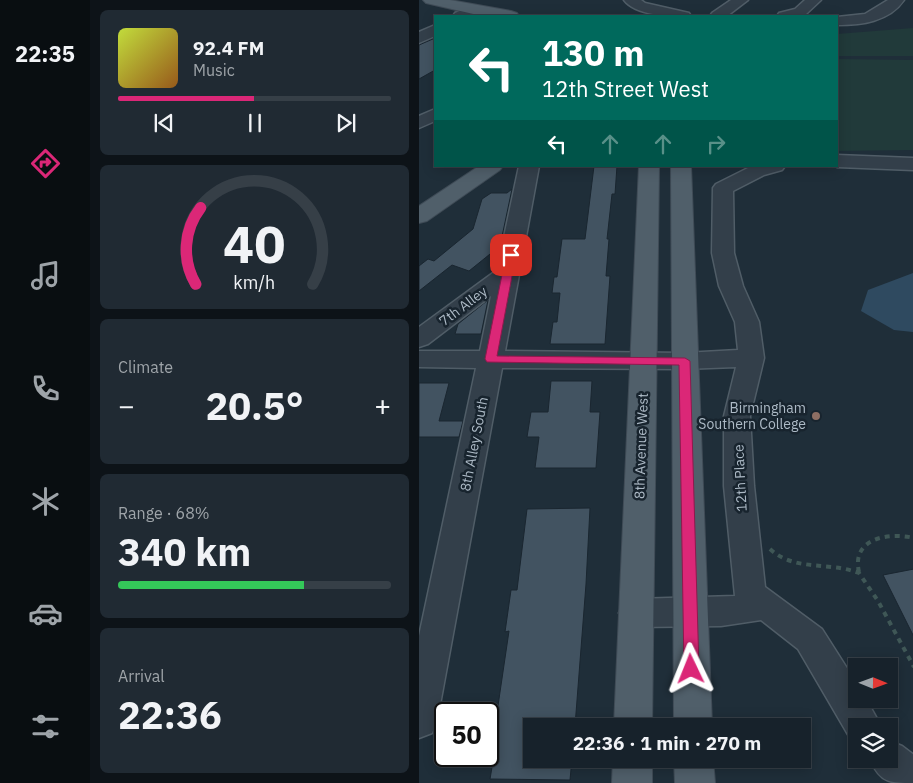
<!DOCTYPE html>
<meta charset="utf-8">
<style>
body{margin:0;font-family:"IBM Plex Sans",sans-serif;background:#202a33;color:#f1f3f6;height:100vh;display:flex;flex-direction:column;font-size:19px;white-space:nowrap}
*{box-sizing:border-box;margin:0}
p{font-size:16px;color:#9ea4a9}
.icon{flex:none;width:28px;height:28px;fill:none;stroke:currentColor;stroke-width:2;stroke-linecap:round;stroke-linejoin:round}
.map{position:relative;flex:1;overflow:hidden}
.side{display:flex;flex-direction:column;gap:10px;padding:10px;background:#0d1318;width:329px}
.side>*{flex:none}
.banner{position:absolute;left:15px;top:15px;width:404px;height:152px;border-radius:0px;box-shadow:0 2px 12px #0003,0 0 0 1px #363f47;background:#00695c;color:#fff;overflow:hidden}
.needle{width:32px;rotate:91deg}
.controls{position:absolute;left:429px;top:658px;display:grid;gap:10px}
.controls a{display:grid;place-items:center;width:50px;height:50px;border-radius:0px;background:#17222b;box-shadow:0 2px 12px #0003,0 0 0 1px #363f47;font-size:25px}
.speed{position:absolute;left:15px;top:702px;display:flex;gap:10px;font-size:25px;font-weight:700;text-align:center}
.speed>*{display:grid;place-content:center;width:65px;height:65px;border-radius:50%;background:#17222b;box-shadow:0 2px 12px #0003,0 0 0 1px #363f47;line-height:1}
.speed .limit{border:2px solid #111;border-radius:8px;background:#fff;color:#111}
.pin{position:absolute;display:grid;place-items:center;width:42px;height:42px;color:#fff;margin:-21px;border-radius:10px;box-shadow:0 2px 8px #0006}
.me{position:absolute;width:55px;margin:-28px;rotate:358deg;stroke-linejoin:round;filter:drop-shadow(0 0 4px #0008)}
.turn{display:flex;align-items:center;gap:18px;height:105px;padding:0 25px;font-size:22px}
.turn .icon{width:65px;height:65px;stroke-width:2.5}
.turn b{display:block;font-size:35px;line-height:42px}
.lanes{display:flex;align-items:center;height:48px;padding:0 25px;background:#0003;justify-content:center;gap:25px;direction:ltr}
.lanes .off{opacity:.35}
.big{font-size:38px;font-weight:700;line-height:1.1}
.side .card{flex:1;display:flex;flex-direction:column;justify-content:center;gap:8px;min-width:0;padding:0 18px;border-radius:8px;background:#202a33}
.side .dial{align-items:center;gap:0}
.dial svg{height:130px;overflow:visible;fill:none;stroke:#363f47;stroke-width:7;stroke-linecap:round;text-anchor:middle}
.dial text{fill:#f1f3f6;stroke:none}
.song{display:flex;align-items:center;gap:15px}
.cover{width:60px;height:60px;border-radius:8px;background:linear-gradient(135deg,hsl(70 70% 55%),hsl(30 70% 35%))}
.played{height:5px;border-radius:2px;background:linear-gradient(90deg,#db2777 50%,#363f47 50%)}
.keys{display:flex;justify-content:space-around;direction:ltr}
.heat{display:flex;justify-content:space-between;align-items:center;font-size:28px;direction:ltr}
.charge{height:8px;border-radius:4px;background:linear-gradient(90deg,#34c759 68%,#363f47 0)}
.trip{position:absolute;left:104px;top:718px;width:288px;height:50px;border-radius:0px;background:#17222b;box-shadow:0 2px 12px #0003,0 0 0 1px #363f47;font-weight:700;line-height:50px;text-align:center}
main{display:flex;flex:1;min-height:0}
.dock{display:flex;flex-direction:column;width:90px;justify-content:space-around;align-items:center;background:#090e11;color:#9ea4a9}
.dock .icon{width:35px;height:35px}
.dock .on{color:#db2777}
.dock b{font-size:22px;color:#f1f3f6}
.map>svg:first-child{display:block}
.green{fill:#213a3a}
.water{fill:#2f4a60}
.building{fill:#425361;stroke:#1a2630}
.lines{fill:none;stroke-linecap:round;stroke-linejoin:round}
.minor-casing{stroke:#505d67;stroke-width:3}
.major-casing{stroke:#3f4b56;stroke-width:2}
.path{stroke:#3f5756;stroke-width:4;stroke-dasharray:5 5;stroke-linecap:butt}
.minor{fill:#333f4a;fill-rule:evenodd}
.major{fill:#505f6a;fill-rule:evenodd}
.route{fill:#db2777;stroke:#8e194d}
.education-dot{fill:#8d6e63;stroke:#18242e;stroke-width:2}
.labels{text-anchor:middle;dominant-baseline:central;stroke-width:5;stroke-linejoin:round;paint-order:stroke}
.street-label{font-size:14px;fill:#adbac6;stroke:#18242e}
.poi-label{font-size:14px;fill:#adbac6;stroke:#18242e;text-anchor:end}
</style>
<main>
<nav class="dock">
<b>22:35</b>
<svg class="icon on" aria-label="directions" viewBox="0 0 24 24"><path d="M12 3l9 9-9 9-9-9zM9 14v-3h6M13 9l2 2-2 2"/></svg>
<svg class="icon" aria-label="music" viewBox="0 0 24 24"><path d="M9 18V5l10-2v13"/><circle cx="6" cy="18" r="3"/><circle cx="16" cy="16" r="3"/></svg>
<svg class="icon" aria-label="phone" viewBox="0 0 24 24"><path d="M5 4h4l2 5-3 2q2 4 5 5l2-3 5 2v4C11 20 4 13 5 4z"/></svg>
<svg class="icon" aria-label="climate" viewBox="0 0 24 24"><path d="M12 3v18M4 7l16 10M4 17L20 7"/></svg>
<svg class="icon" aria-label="car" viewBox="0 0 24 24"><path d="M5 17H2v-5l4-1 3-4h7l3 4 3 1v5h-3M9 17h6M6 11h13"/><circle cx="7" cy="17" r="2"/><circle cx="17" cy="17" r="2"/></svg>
<svg class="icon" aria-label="filters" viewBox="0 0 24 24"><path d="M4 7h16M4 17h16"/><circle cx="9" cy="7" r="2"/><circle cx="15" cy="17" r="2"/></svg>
</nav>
<section class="side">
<div class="card">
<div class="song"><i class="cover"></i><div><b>92.4 FM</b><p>Music</p></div></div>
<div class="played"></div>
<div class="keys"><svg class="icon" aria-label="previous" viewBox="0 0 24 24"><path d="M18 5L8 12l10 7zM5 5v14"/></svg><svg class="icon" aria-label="pause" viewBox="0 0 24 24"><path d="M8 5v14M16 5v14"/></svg><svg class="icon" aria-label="next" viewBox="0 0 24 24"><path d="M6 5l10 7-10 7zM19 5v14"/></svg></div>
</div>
<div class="card dial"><svg viewBox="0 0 100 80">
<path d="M14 69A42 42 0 1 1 86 69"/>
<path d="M14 69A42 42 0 0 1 17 22" stroke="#db2777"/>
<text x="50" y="56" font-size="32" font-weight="700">40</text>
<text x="50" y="72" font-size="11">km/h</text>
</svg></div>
<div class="card"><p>Climate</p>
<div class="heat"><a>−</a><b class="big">20.5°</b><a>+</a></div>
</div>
<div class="card"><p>Range · 68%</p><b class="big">340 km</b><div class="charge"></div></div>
<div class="card"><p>Arrival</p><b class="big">22:36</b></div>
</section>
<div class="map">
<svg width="495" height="783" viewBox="0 0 495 783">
<rect width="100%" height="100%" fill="#1f2e39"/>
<path class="green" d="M494,28v28h-76v-22z
M418,59l76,1v90l-76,1z"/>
<path class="water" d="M494,273v59l-19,-2 -33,-19 7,-21z"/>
<path class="building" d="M16,38v32l-16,9v-34z
M175,166h23l-2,28h-3l-5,45h2l-3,37h4l-5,68h-55l3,-22h4l3,-29h-8l2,-16h3l5,-38h23z
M93,189l-12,57 -31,25 -17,-6 -33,26v-25l9,-7 6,2 39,-32 9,-30 9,-6h16z
M69,300l-7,34h-26l3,-10z
M132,381h41l-2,31h10l-4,56h-61l4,-31h-12l4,-25h17z
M0,383h30l-10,38h24l-4,16h-40z
M171,508l-4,76 -11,142h-44v33h41l-2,21 -80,-1 9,-53h-4l14,-95 -4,1 6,-42h6l10,-81z
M495,569v68l-31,-62z"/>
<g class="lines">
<g class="minor-casing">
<path id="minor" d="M205,0h17l4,3 44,10 2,3c-18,1 -55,0 -67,-16z
M312,0h17l-21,16h-17l2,-3z
M386,0h16l-16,15 -28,1 2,-3 16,-4z
M469,0h16c-15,22 -43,25 -67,25v-8l28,-3z
M53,6l5,1 2,3c-6,8 -17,7 -26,6l2,-3z
M16,25v11l-16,7v-11z
M16,109v12l-16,7v-12z
M418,155l77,3v12l-77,-3 -2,-1h2z
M100,166h20l-34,185 179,2 54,-3 -3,-28 -16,-36 -7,-33 1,-65 3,-4 36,-18h33l-3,4 -18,5 -31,16 1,62 9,33 16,36 5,36 -14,58 4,70 11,101 57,42 35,55v15h9l15,27h-24v14l-7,-2 -52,-89 -37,-29 -40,6 -86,1 -12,-4 -4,-10 4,-10 12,-4 100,-3 -11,-110v-70l12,-49 -52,2 -182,-1 -65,353 -5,12 -13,5v-102l57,-268 -57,-1v-16h61l11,-55 -63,48 -9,3v-20l78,-57z
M470,741l13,5 12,9v28c-24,0 -34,0 -44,-24h19z"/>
</g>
<g class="major-casing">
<path id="major" d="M4,0h27l61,11 6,2 2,3h-37l-56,-13z
M60,166h24l-3,4 -73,51 -8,2v-17z
M220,166h20l-7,560h-38z
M252,166h20l21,560h-38z
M194,759h39v24h-40z
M255,759h39l2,24h-40z"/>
</g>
<path class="path" d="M351,549c25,23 58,12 89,24l19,28 36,66
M440,572c-8,-34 30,-40 55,-34"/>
<use href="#minor" class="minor"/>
<use href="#major" class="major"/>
</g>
<path class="route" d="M92,252l5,3 -19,101 188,2 5,3 9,308 -2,5 -6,2 -5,-2 -2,-5 -5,-304 -192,-3 -2,-3 21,-104z"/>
<circle class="education-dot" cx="397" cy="416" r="5"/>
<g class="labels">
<g class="street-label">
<text transform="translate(44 306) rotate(-37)">7th Alley</text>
<text transform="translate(55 444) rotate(-79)">8th Alley South</text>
<text transform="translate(222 446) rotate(-88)">8th Avenue West</text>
<text transform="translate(321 478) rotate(-93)">12th Place</text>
</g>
<g class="poi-label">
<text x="387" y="408">Birmingham<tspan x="387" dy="16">Southern College</tspan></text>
</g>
</g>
</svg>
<div class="controls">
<a><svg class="needle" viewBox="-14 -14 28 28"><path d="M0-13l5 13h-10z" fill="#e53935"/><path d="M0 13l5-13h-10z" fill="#9ea4a9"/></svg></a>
<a><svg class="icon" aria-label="layers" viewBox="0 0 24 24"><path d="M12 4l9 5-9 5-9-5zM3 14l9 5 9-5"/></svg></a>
</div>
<div class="speed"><div class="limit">50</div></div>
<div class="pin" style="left:92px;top:255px;background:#d93025"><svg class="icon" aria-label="arrive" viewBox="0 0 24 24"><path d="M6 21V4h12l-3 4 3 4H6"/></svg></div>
<svg class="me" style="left:272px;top:669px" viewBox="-20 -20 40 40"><path d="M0-17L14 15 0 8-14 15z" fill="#db2777" stroke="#fff" stroke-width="4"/></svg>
<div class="trip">22:36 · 1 min · 270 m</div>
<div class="banner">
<div class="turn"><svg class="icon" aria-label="left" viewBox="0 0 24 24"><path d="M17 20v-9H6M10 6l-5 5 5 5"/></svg><div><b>130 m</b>12th Street West</div></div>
<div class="lanes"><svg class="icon" aria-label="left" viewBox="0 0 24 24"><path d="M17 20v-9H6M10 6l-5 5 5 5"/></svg><svg class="icon off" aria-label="ahead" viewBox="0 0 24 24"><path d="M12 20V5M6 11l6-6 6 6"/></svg><svg class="icon off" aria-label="ahead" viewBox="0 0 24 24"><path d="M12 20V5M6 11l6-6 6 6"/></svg><svg class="icon off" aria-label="right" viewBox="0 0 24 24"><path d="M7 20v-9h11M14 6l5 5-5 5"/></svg></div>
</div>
</div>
</main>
